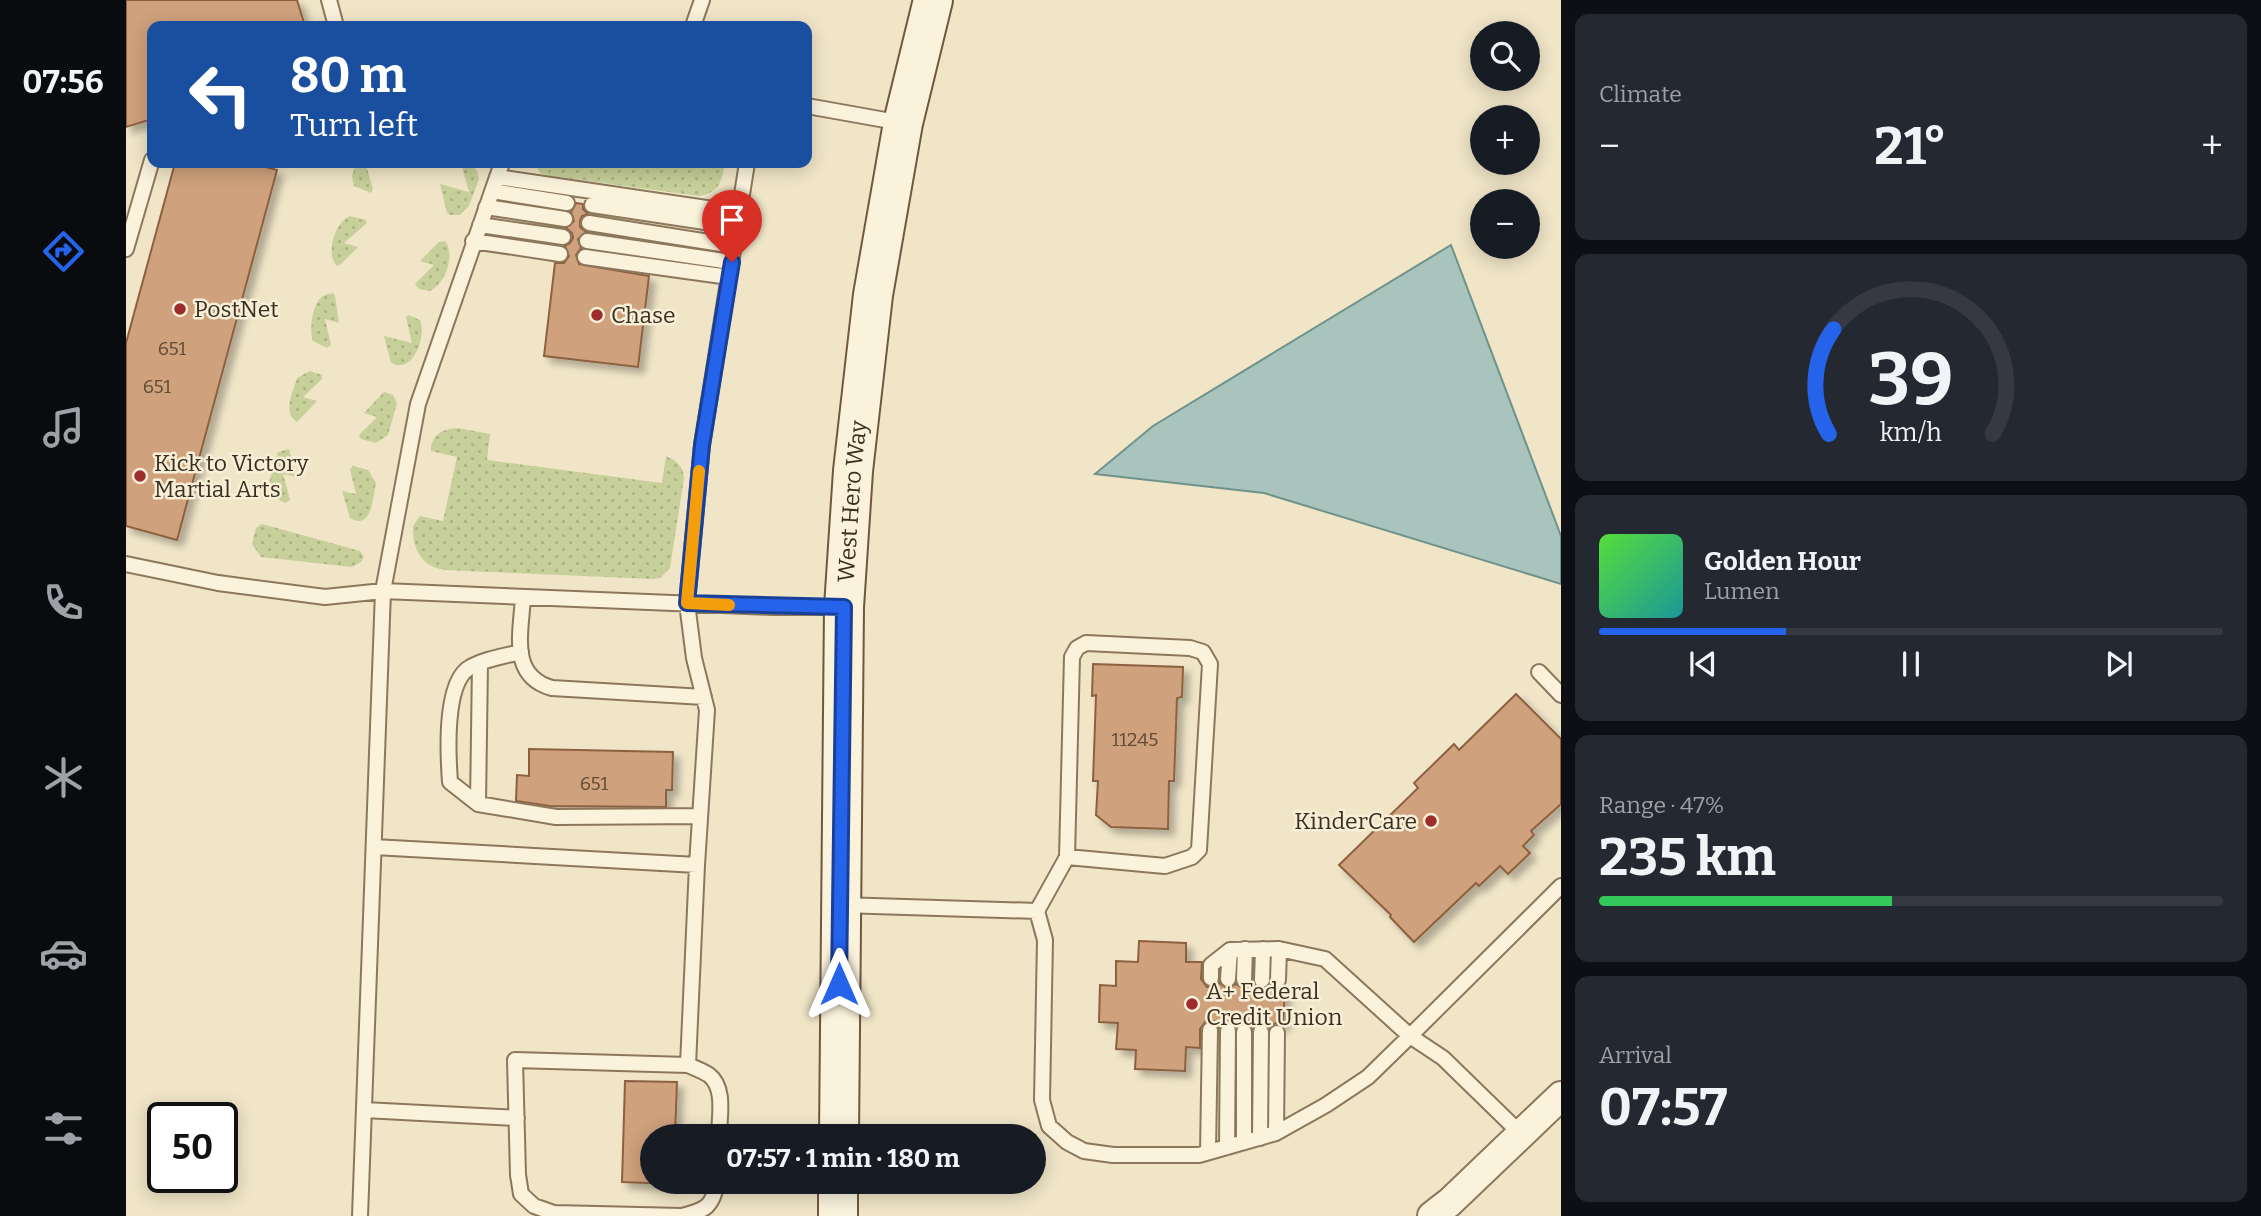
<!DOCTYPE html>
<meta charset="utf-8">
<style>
body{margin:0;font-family:Bitter,serif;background:#242831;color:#f1f3f6;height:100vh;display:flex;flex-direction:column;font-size:26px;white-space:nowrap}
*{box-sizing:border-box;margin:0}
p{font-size:23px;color:#9ea1a6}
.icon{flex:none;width:38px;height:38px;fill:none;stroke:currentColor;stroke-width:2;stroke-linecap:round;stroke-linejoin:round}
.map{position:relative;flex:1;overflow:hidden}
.details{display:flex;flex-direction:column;gap:14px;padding:14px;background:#0d0f14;width:700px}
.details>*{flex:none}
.banner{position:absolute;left:21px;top:21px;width:665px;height:147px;border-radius:14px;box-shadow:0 4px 18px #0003;background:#1a4fa0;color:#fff;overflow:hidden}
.buttons{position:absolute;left:1344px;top:21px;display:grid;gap:14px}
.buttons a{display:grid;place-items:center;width:70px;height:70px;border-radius:50%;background:#171b24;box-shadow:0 4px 18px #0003;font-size:35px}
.speed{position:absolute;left:21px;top:1102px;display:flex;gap:14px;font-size:35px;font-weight:700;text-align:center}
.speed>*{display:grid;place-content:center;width:91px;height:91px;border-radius:50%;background:#171b24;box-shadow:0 4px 18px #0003;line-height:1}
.speed .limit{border:4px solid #111;border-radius:10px;background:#fff;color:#111}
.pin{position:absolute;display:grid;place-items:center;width:60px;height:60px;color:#fff;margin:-72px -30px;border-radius:50% 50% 50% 0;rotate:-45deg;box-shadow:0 0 7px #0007}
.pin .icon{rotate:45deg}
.me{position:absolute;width:77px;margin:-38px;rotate:0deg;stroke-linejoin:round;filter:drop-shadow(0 0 5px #0008)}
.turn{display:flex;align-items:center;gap:24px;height:147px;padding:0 28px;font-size:32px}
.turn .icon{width:91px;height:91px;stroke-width:2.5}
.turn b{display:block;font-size:49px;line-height:60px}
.big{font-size:52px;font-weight:700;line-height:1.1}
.details .widget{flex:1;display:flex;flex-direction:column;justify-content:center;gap:10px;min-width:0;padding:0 24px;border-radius:14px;background:#242831}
.details .dial{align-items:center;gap:0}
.dial svg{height:182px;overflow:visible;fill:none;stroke:#363941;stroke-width:7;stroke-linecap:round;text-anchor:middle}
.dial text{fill:#f1f3f6;stroke:none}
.song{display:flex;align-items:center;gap:21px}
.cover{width:84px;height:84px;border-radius:10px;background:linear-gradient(135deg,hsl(110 70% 55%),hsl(180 70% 35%))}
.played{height:7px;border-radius:4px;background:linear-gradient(90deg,#2563eb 30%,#363941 30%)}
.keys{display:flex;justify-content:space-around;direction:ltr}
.heat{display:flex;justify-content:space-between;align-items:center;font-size:38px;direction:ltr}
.charge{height:10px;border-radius:5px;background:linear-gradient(90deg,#34c759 47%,#363941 0)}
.trip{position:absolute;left:514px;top:1124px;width:406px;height:70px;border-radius:35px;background:#171b24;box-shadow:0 4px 18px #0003;font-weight:700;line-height:70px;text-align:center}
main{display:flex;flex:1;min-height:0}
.tabs{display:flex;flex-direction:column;width:126px;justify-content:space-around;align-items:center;background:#090b0e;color:#9ea1a6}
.tabs .icon{width:49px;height:49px}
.tabs .current{color:#2563eb}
.tabs b{font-size:32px;color:#f1f3f6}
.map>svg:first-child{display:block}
.grass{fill:url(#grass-dots)}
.water{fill:#a9c4bd;stroke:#6f938b;stroke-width:2}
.building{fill:#cfa17c;stroke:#8d6141;stroke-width:2;filter:url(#shadow)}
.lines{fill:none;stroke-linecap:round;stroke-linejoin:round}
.service-casing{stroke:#8d775c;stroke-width:18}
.minor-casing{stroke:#8d775c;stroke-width:32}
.secondary-casing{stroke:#6f583f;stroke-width:42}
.service{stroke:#faf2db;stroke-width:14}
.minor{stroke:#faf2db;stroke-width:28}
.secondary{stroke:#faf2db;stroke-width:38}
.route-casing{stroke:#184099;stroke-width:18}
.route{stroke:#2563eb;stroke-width:12}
.slow{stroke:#f59e0b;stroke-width:12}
.poi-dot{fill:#9e2c2a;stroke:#f7efd7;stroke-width:2.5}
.labels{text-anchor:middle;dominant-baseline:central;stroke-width:5;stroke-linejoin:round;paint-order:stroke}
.number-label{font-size:19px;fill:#624c37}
.poi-label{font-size:23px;fill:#3d2f20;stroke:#f7efd7;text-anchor:start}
.street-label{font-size:23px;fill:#3d2f20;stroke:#f7efd7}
</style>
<main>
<nav class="tabs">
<b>07:56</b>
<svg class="icon current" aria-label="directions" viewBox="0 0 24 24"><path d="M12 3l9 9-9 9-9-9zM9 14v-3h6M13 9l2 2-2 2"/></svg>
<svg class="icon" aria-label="music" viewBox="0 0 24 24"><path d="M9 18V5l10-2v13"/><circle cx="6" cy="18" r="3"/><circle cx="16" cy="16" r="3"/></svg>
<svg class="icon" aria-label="phone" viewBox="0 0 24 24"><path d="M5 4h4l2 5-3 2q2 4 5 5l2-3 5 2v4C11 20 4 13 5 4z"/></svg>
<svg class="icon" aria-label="climate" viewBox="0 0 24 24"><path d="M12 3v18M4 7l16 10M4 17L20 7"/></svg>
<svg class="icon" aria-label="car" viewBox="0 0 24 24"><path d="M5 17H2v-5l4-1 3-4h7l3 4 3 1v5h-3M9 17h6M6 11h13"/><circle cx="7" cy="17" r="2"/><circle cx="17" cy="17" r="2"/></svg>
<svg class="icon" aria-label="filters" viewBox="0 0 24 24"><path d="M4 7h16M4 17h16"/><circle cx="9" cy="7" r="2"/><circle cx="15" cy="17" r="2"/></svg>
</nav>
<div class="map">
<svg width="1435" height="1216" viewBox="0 0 1435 1216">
<defs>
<pattern id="grass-dots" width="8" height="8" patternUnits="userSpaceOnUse" patternTransform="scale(1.75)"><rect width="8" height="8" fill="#c7cf9a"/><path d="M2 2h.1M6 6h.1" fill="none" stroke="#acb284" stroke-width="1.8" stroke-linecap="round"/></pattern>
<filter id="shadow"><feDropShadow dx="6" dy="6" stdDeviation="3.5" flood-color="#0004"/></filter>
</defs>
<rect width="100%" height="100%" fill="#f0e5c7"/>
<path class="grass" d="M230,163h23l2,5 -15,-3 7,24 -2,4 -17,-7 -2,-10z
M409,163h190c-3,18 -6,30 -26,33l-149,-20 -10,-3z
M338,164l8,1 5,6 2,8 -10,27 -9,9h-10l-3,-2 -7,-29 29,8 -7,-25z
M224,216l16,4 1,3 -23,20 14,4 -17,17 -4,2c-12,-12 -2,-44 13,-50z
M319,241c11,14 0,44 -16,50l-10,-2 -4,-5 19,-19 -14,-4 19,-19z
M207,293l2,3 4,27 -14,-4 6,26 -4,3 -14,-7c-4,-11 -1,-37 9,-44 3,-3 7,-3 11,-4z
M282,315l12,5c7,16 -7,55 -29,43l-7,-27 28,7 -6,-26z
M184,371l12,4v4l-19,18 14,4 -20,21c-15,-10 -4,-30 0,-44z
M258,392l9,3 4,8 -9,32 -12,8 -15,-4 -2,-4 18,-18 -13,-4z
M332,428l32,6 -3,26 175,23 4,-27c11,5 17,10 18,22l-14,90 -10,10 -7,1 -207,-9c-24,-2 -34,-21 -33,-44l7,-10 23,5 14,-64 -26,-6c0,-17 12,-22 27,-23z
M163,449l8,28 -14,-3 7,26 -5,3 -15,-8 -2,-9 10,-34z
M227,466l15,4 8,13c-3,14 -4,48 -26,35l-8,-27 14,3 -6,-25z
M136,524l98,27 4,6 -3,5 -9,5 -91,-10 -9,-13 4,-16z"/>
<path class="water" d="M1325,245l110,291v48l-297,-91 -169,-19 58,-48z"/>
<path class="building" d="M0,0h171l8,26h-153v93l-26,8z
M49,163h75l27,7 -100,370 -51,-14v-183z
M450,203l7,1v5l5,5 -6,2 -2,5v6l6,5 -8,7 3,9 -5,7 3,9 70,12 -11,91 -94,-11 11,-93h9l5,-7 -4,-10 5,-3 3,-5 -1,-5 -6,-5 8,-7 -3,-9z
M967,664l90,3 -1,30 -5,1 -3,83h-5l-1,48 -57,-2 -15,-12 2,-34h-5l3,-86 -4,1z
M1390,694l45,45v65l-30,27 3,4 -11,11 7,7 -22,21 -8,-8 -21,20 -3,-3 -62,59 -24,-25 1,-2 -52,-50 79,-77 -4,-5 40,-39 5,6z
M403,749l144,3 -1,38h-6v17l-116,-1 -34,-5 1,-26 12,1z
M1013,941l47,2v19h16l-1,17 6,8h8l4,-4 8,5 9,-4 8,5 9,-7 3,6 5,2 9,-5 7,5 8,-3 -2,39 -7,-3 -7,4 -9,-5 -8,6 -9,-6 -7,4 -9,-5 -8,7 -5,-7h-8l-6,8v19l-14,-1 -1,24 -50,-2 1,-19 -20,-1 2,-26 -19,-1 1,-37 16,1v-25l22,1z
M499,1081l52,1 -2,54h-22v45h20v3l-51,-2z"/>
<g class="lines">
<g class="service-casing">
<path id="service" d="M203,0l7,26
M567,26l9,-26
M681,106l95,17
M376,163l-84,241 -35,187 389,16h71
M371,177l243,36
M366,191l75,12
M466,205l146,22
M360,207l79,12
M463,223l145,23
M354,225l83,12
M347,241l87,13
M461,241l144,21
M0,249l26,-89
M459,257l144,20
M0,564l92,19 107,14 58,-6 -23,625
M397,597c-2,36 -14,79 29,91l152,9
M395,652c-16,4 -38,7 -52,16 -25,16 -21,87 -19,114l28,22 78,13 144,-1
M1413,672l22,23
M352,804l2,-140
M248,847l323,18 10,-155 -13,-52 -7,-55 15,-158 45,-282
M715,905l196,6 8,29 -3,160 7,26 18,16 17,9 29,4h86l77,-22 50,-28 42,-28 42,-41 33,22 79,77
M911,911l30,-54 5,-200 5,-9 9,-5 104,5 13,4 7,12 -11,186 -7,7 -27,9 -98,-9
M1085,978v-13l19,-15 49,-1 46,10 85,77 151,-150
M1102,979l2,-29
M1118,979l1,-30
M1136,980l1,-31
M1152,980l1,-31
M562,1065l9,-200
M238,1110l153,8
M1150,1133l1,-100
M1134,1138l1,-106
M1118,1142v-110
M1101,1147l1,-116
M1082,1152l2,-122
M591,1181c-4,26 -11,29 -35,35l-128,-3 -20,-7 -13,-12 -3,-19 -3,-115 173,5c7,3 15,6 21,10 17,13 10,43 10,61"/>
</g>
<g class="minor-casing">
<path id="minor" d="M1306,1216l18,-14 111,-106"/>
</g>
<g class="secondary-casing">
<g id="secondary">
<path id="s1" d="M713,1136l5,-529 9,-136 20,-176 30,-172 30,-123"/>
<path d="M712,1216v-35"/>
</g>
</g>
<use href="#service" class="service"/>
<use href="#minor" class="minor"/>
<use href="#secondary" class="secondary"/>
</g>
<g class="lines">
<g class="route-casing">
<path id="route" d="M606,262l-30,183 -15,158 157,4 -5,377"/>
</g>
<use href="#route" class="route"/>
<path class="slow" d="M573,471l-12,132 42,2"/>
</g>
<g class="poi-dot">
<circle cx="54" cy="309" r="7"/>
<circle cx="471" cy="315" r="7"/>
<circle cx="14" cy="476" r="7"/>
<circle cx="1305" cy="821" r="7"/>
<circle cx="1066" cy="1004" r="7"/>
</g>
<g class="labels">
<g class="number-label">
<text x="46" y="348">651</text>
<text x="31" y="386">651</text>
<text x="1009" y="739">11245</text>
<text x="468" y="783">651</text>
</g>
<g class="poi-label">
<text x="68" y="309">PostNet</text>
<text x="485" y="315">Chase</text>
<text x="28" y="463">Kick to Victory<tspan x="28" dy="26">Martial Arts</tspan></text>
<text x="1291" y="821" text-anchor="end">KinderCare</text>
<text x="1080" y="991">A+ Federal<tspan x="1080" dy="26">Credit Union</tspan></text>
</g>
<g class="street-label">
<text stroke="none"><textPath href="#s1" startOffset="635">West Hero Way</textPath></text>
</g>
</g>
</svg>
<div class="buttons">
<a><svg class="icon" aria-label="search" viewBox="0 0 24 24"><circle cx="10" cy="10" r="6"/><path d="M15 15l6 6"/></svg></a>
<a>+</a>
<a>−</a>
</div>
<div class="speed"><div class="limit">50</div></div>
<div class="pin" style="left:606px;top:262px;background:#d93025"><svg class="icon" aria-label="arrive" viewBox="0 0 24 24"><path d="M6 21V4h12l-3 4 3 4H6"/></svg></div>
<svg class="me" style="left:713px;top:984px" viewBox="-20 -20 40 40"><path d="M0-17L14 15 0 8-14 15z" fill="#2563eb" stroke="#fff" stroke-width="4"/></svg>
<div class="trip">07:57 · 1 min · 180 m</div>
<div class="banner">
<div class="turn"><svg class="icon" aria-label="left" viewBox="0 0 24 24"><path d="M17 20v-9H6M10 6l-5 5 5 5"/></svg><div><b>80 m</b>Turn left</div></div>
</div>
</div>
<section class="details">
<div class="widget"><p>Climate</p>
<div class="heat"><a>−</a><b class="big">21°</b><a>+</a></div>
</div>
<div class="widget dial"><svg viewBox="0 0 100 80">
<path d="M14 69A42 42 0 1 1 86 69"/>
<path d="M14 69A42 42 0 0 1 16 23" stroke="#2563eb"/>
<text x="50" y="56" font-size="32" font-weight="700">39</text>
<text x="50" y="72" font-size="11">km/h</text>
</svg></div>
<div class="widget">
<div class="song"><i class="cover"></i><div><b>Golden Hour</b><p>Lumen</p></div></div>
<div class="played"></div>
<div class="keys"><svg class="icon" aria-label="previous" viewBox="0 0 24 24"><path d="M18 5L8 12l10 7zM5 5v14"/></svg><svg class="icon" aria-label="pause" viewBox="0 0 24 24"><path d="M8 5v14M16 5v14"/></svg><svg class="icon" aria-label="next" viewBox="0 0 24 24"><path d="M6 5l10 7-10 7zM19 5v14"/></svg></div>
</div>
<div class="widget"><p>Range · 47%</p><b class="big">235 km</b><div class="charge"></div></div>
<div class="widget"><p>Arrival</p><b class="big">07:57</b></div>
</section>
</main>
